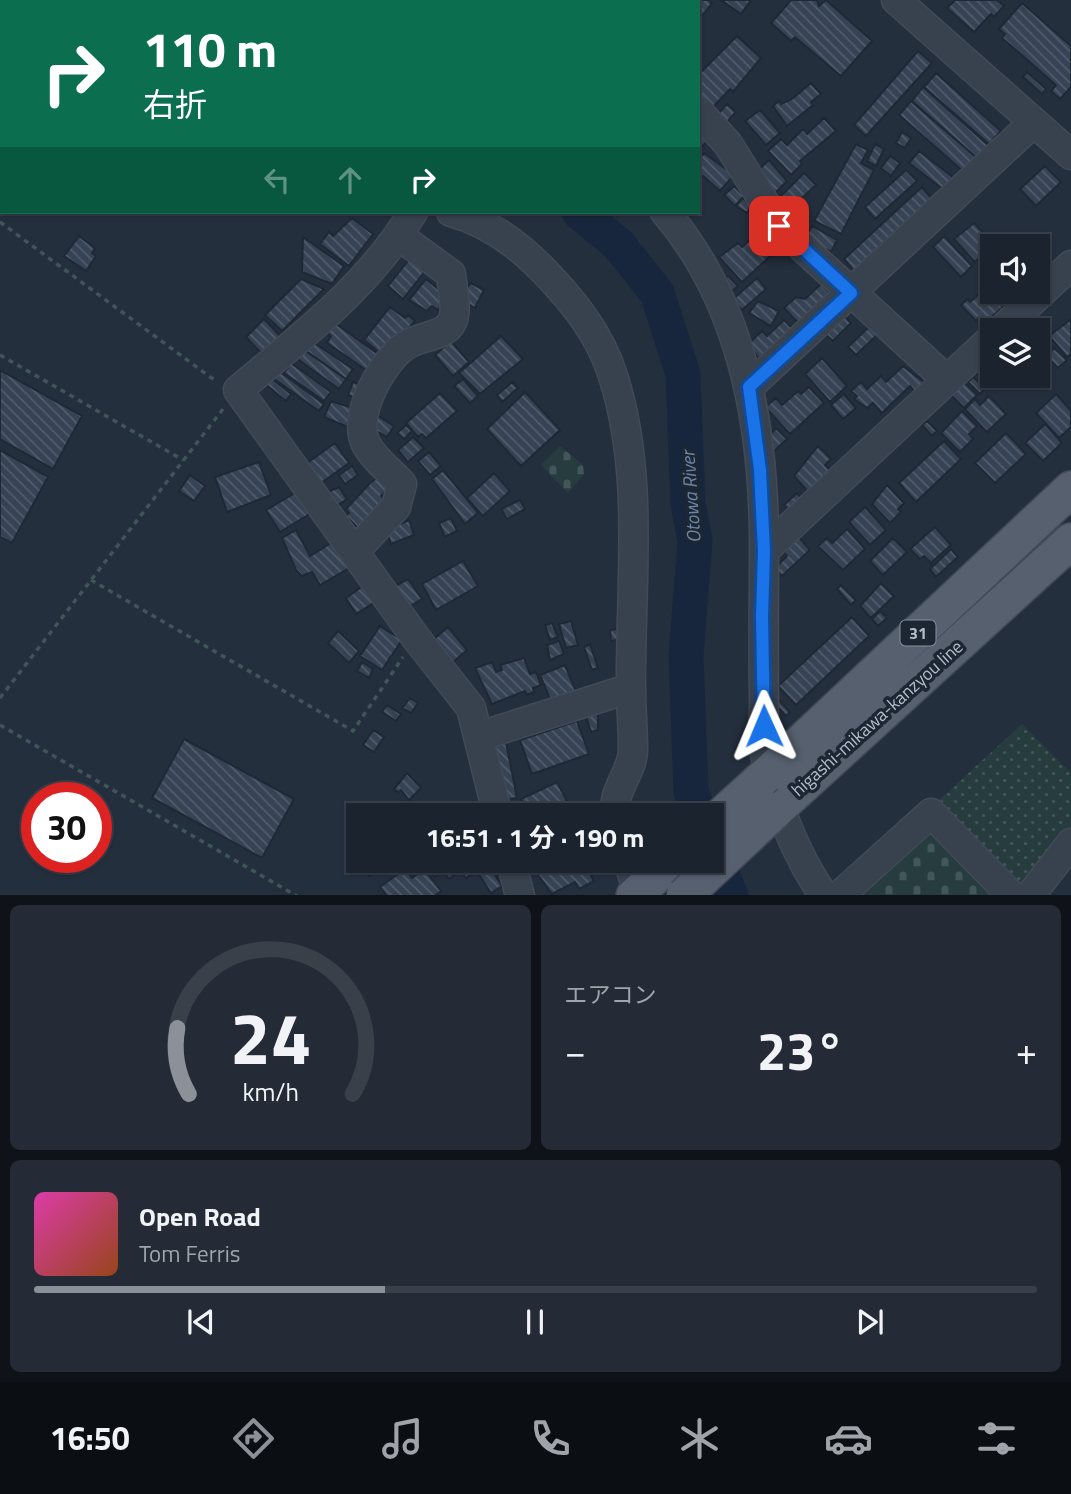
<!DOCTYPE html>
<html lang="ja">
<meta charset="utf-8">
<style>
body{margin:0;font-family:"Titillium Web","Noto Sans JP",sans-serif;background:#242b36;color:#f1f3f6;height:100vh;display:flex;flex-direction:column;font-size:26px;white-space:nowrap}
*{box-sizing:border-box;margin:0}
p{font-size:23px;color:#a0a4aa}
.icon{flex:none;width:38px;height:38px;fill:none;stroke:currentColor;stroke-width:2;stroke-linecap:round;stroke-linejoin:round}
.map{position:relative;height:895px;overflow:hidden}
.panel{display:flex;flex-direction:column;gap:10px;padding:10px;background:#0f1319;flex:1}
.panel>*{flex:none}
.hud{position:absolute;left:0px;top:0px;width:700px;height:214px;box-shadow:0 2px 5px #0004,0 0 0 2px #39404a;background:#0b6e4f;color:#fff;overflow:hidden}
.buttons{position:absolute;left:980px;top:234px;display:grid;gap:14px}
.buttons a{display:grid;place-items:center;width:70px;height:70px;border-radius:0px;background:#1b232e;box-shadow:0 2px 5px #0004,0 0 0 2px #39404a;font-size:35px}
.speed{position:absolute;left:21px;top:782px;display:flex;gap:14px;font-size:35px;font-weight:700;text-align:center}
.speed>*{display:grid;place-content:center;width:91px;height:91px;border-radius:50%;background:#1b232e;box-shadow:0 2px 5px #0004,0 0 0 2px #39404a;line-height:1}
.speed .limit{border:10px solid #d22;background:#fff;color:#111}
.pin{position:absolute;display:grid;place-items:center;width:60px;height:60px;color:#fff;margin:-30px;border-radius:14px;box-shadow:0 4px 10px #0006}
.me{position:absolute;width:77px;margin:-38px;rotate:359deg;stroke-linejoin:round;filter:drop-shadow(0 0 5px #0008)}
.turn{display:flex;align-items:center;gap:24px;height:147px;padding:0 28px;font-size:32px}
.turn .icon{width:91px;height:91px;stroke-width:2.5}
.turn b{display:block;font-size:49px;line-height:60px}
.lanes{display:flex;align-items:center;height:66px;padding:0 28px;background:#0003;justify-content:center;gap:35px;direction:ltr}
.lanes .off{opacity:.35}
.big{font-size:52px;font-weight:700;line-height:1.1}
.panel .widget{flex:1;display:flex;flex-direction:column;justify-content:center;gap:10px;min-width:0;padding:0 24px;border-radius:10px;background:#242b36}
.panel .dial{align-items:center;gap:0}
.dial svg{height:182px;overflow:visible;fill:none;stroke:#39404a;stroke-width:7;stroke-linecap:round;text-anchor:middle}
.dial text{fill:#f1f3f6;stroke:none}
.song{display:flex;align-items:center;gap:21px}
.cover{width:84px;height:84px;border-radius:10px;background:linear-gradient(135deg,hsl(320 70% 55%),hsl(20 70% 35%))}
.played{height:7px;border-radius:4px;background:linear-gradient(90deg,#8c9099 35%,#39404a 35%)}
.keys{display:flex;justify-content:space-around;direction:ltr}
.heat{display:flex;justify-content:space-between;align-items:center;font-size:38px;direction:ltr}
.panel .tiles{flex:1;display:grid;gap:10px;grid-template-columns:1fr 1fr}
.widget:last-child{grid-column:span 2}
.trip{position:absolute;left:346px;top:803px;width:378px;height:70px;border-radius:0px;background:#1b232e;box-shadow:0 2px 5px #0004,0 0 0 2px #39404a;font-weight:700;line-height:70px;text-align:center}
.menu{display:flex;height:112px;justify-content:space-around;align-items:center;background:#0b0e12;color:#a0a4aa}
.menu .icon{width:49px;height:49px}
.menu .selected{color:#8c9099}
.menu b{font-size:32px;color:#f1f3f6}
.map>svg:first-child{display:block}
.grass{fill:url(#grass-dots)}
.cemetery{fill:url(#cemetery-stones)}
.lines{fill:none;stroke-linecap:round;stroke-linejoin:round}
.river{stroke:#17263c;stroke-width:35}
.building{fill:url(#building-back-hatch);stroke:#1f2835;stroke-width:2}
.minor-casing{stroke:#414a57;stroke-width:31}
.major-casing{stroke:#414a57;stroke-width:38}
.path{stroke:#3f5557;stroke-width:3.5;stroke-dasharray:5 5;stroke-linecap:butt}
.minor{stroke:#38414e;stroke-width:28}
.major{stroke:#56606e;stroke-width:35}
.major-bridge-casing{stroke:#414a57;stroke-width:38;stroke-linecap:butt}
.major-bridge{stroke:#56606e;stroke-width:35}
.route-casing{stroke:#114b97;stroke-width:18}
.route{stroke:#1a73e8;stroke-width:12}
.labels{text-anchor:middle;dominant-baseline:central;stroke-width:7;stroke-linejoin:round;paint-order:stroke}
.shield{fill:#1d2633;stroke:#878f9c;stroke-width:2}
.shield-label{font-size:16px;font-weight:bold;fill:#b4bcc9}
.street-label{font-size:18px;fill:#b4bcc9;stroke:#1d2633}
.water-label{font-size:19px;font-style:italic;fill:#6d86a8;stroke:#1d2633}
</style>
<div class="map">
<svg width="1071" height="896" viewBox="0 0 1071 896">
<defs>
<pattern id="grass-dots" width="8" height="8" patternUnits="userSpaceOnUse" patternTransform="scale(1.75)"><rect width="8" height="8" fill="#263c3f"/><path d="M2 2h.1M6 6h.1" fill="none" stroke="#435659" stroke-width="1.8" stroke-linecap="round"/></pattern>
<pattern id="cemetery-stones" width="16" height="16" patternUnits="userSpaceOnUse" patternTransform="scale(1.75)"><rect width="16" height="16" fill="#263c3f"/><path d="M2 7V4a2 2 0 0 1 4 0v3zM10 15v-3a2 2 0 0 1 4 0v3z" fill="#435659"/></pattern>
<pattern id="building-back-hatch" width="6" height="6" patternUnits="userSpaceOnUse" patternTransform="scale(1.75)"><rect width="6" height="6" fill="#364354"/><path d="M-1 5l2 2M0 0l6 6M5-1l2 2" fill="none" stroke="#515c6b"/></pattern>
</defs>
<rect width="100%" height="100%" fill="#242f3e"/>
<path class="grass" d="M1022,724l49,49v59l-47,59 -88,-88z"/>
<path class="cemetery" d="M560,446l23,19 1,9 -16,19 -27,-28z
M928,823l75,73h-153z"/>
<g class="lines">
<path class="river" d="M15,0l2,2
M579,212l39,32 39,49 26,81 5,130 7,37 -9,114 5,136 9,25
M712,848l19,48"/>
</g>
<path class="building" d="M669,0h39l4,3 -14,18v-19z
M721,0h30l-10,14z
M791,0h26l2,6 7,-6 46,41 -31,35 -46,-39 -4,4 -20,-18z
M955,0h42l7,6 -10,11 -3,-3 -17,18 -27,-24z
M1022,3l49,43v41l-11,12 -9,-8 5,-6 -54,-47 3,-4 -6,-5z
M737,36l24,22 -28,34 -3,-3 -18,19 -14,-14v-19z
M918,51l14,12 -66,73 -12,-11z
M1027,72l19,17 -4,5 -19,-17z
M936,73l65,58 -12,13 -65,-57z
M811,83l10,11 -10,8 2,3 -26,21 -14,-20 6,-5 2,3 11,-5z
M923,87l65,58 -11,13 -65,-57z
M911,101l66,57 -13,14 -65,-57z
M727,104l9,8 -9,10 -9,-8z
M760,110l20,23 -14,12 -21,-24z
M824,118l12,13 -36,30 2,3 -11,11 -23,-24 13,-12 6,6 16,-16 4,5z
M698,128l11,12 -11,10z
M902,132l9,6 -6,10 -9,-5z
M856,144l12,6 -7,13 13,7 -33,64 -27,-13z
M875,144l9,5 -8,17 -9,-5z
M919,151l35,27 -10,12 -35,-27z
M704,153l30,22 -14,16 -17,-15 -5,1v-17z
M890,156l10,7 -9,13 -10,-8z
M769,160l18,21 -13,13 -17,-23z
M1045,166l16,16 -25,24 -16,-17z
M906,170l11,11 -42,38 -10,-12z
M804,173l12,12 -29,27 -11,-11z
M734,186l10,10 -9,10 -11,-11z
M922,187l11,13 -78,72 -11,-13z
M743,198l8,8 -4,7 -11,-7z
M352,218l21,16 -24,32 -29,-22 9,-12 4,4z
M974,223l20,21 -19,18 -21,-23z
M812,226l25,14 -6,12 -26,-14z
M759,231l18,19 -35,32 -23,-25 19,-14 4,4z
M79,236l16,12 -3,5 4,3 -10,15 -22,-15z
M944,236l28,30 -11,11 -28,-30z
M303,237l41,29 -12,18 -30,-12z
M411,257l15,13 -23,29 -15,-13z
M728,276l10,10 -6,5 -10,-11z
M757,278l9,11 -24,21 -10,-10z
M301,279l23,10 -42,42 -17,-16z
M426,279l22,18 -10,13 -6,-4 -5,5 -18,-11z
M471,283l13,7 -9,18 -17,-10z
M821,284l10,11 -32,29 -15,-16 12,-11 9,2z
M986,288l17,19 -19,17 -6,-6 -2,3 -15,-16 7,-6 2,3z
M758,301l21,10 -8,15 -22,-13z
M390,307l15,11 3,-3 7,6 -31,35 -20,-16z
M844,316l7,7 -18,18 -8,-7z
M264,319l17,18 -18,18 -17,-18z
M1071,319v35l-4,3 -18,-21z
M784,320l10,10 -33,31 -13,-17 14,-13 5,5z
M335,323l43,31 -12,16 -39,-27 4,-7 -4,-3z
M870,326l8,8 -22,21 -8,-8z
M501,336l22,23 -43,35 -21,-21z
M310,340l43,29 -7,10 -44,-31z
M451,341l18,21 -16,14 -18,-21z
M301,348l45,31 -7,10 -47,-34z
M1054,348l13,12 -9,8 -12,-12z
M822,358l25,28 -17,16 -25,-28z
M291,363l40,29 -7,9 -40,-28z
M982,364l7,8 -7,7 -8,-8z
M903,366l22,17 -10,9 -5,-6 -28,27 -9,-10 -6,5 -13,-9 3,-3 -6,-5 10,-9 6,7 14,-13 5,6z
M0,370l82,46 -29,53 -53,-30z
M279,371l45,33 -5,7 -46,-33z
M270,377l21,17 -5,7 -21,-17z
M973,377l12,11 -5,6 -12,-12z
M463,379l15,17 -8,7 -16,-17z
M353,382l13,4 -7,14 -11,-5z
M512,382l6,6 -16,14 -5,-7z
M964,382l13,13 -13,13 -13,-13z
M809,387l15,16 -34,31 -25,-27 11,-9 6,7 16,-14 3,3z
M525,392l35,38 -39,36 -34,-37z
M440,393l17,18 -31,27 -4,-4 -4,3 -12,-14z
M844,394l12,14 -13,11 -12,-14z
M1056,394l15,17v16l-12,11 -23,-25z
M989,396l17,18 -19,18 -22,-23 10,-10 5,6z
M331,401l28,9 -9,18 -26,-11z
M962,411l15,15 -8,8 4,5 -13,13 -19,-19z
M373,413l21,13 -7,11 -21,-12z
M927,421l10,10 -5,5 -10,-11z
M1045,424l17,19 -19,18 -18,-18z
M406,425l6,6 -8,8 -7,-6z
M776,428l11,11 -13,12 -5,-5 4,-4 -5,-5z
M1006,433l20,21 -31,29 -20,-20z
M413,437l11,11 -16,14 -10,-12z
M944,441l17,18 -45,43 -17,-19z
M335,443l14,20 -28,20 -14,-20z
M818,446l13,13 -6,6 5,5 -21,23 -15,-17z
M0,450l48,27 -36,66 -12,-6z
M429,452l12,14 -11,9 -12,-14z
M259,462l12,33 -44,17 -12,-35z
M352,466l6,9 -13,9 -6,-9z
M443,470l35,43 -13,11 -33,-45z
M385,472l8,12 -12,12 4,5 -26,28 -13,-13 3,-3 -3,-4 24,-26z
M494,473l16,18 -27,25 -16,-18z
M190,475l15,11 -11,15 -15,-10z
M887,485l17,18 -6,6 3,3 -11,11 -18,-19z
M339,487l8,12 -12,8 -10,-14z
M300,490l13,22 -33,20 -14,-22z
M797,493l6,7 -13,12 -6,-7z
M520,500l5,9 -18,10 -6,-10z
M865,507l21,23 -16,15 -21,-23z
M451,518l6,13 -12,6 -6,-14z
M409,520l5,15 -23,9 -5,-14z
M935,527l16,18 -20,18 -7,-7 -4,3 -10,-10z
M847,529l18,20 -22,21 -25,-24 9,-8 5,5z
M296,530l14,26 24,-15 17,26 -31,18 -8,-13 -10,4 -6,-6 -14,-32z
M797,535l13,15 -28,26 -8,-7 13,-13 -5,-6z
M893,538l14,14 -24,23 -13,-14z
M951,549l7,8 -22,20 -6,-8z
M463,561l15,25 -42,24 -14,-26z
M408,579l14,20 -15,9 -12,-22z
M881,583l13,13 -23,22 -11,-12z
M364,585l11,17 -19,12 -10,-16z
M841,585l15,15 -5,5 -14,-16z
M880,611l7,7 -9,8 -6,-7z
M852,617l17,19 -73,69 -18,-19z
M571,621l7,24 -12,3 -7,-24z
M552,623l6,14 -8,3 -5,-15z
M380,626l22,14 -20,30 -22,-14z
M448,627l19,23 -15,13 -18,-24z
M617,629l1,11 -7,1 -1,-11z
M338,631l21,20 -10,12 -21,-20z
M559,641l5,13 -14,6 -3,-15z
M590,644l8,24 -6,2 -8,-23z
M524,658l6,16 6,-2 5,13 -8,3 1,4 -7,3 -2,-4 -33,13 -17,-36 17,-6 4,10 6,-2 -2,-5z
M362,662l11,7 -4,9 -12,-7z
M565,665l12,29 -25,10 -12,-29z
M410,698l8,5 -7,10 -9,-5z
M778,699l12,13 -4,4 -12,-13z
M387,705l14,9 -5,7 -14,-9z
M598,709v21l-7,2 -6,-19z
M577,721l12,33 -57,20 -12,-34z
M373,730l11,7 -10,15 -11,-7z
M184,739l110,60 -32,59 -110,-60z
M506,742l11,56 -15,2 -10,-56z
M407,773l14,15 -12,12 -8,-10 -3,3 -4,-4z
M557,782l14,27 -14,7h-27l-9,-17z
M518,805l5,11h-16l-2,-4z
M366,861h7l6,8 -10,7 -8,-11z
M431,861l10,12 -6,4 -10,-13z
M435,861h38l-5,3 6,8 -8,6 -6,-8 -11,9z
M549,861h49l5,9 -12,6 3,5 -15,8 -4,-7 -23,12 -14,-19z
M489,866l13,20 -11,7 -13,-20z
M405,869l7,9 12,-9 17,22 -6,5h-48l-7,-9z"/>
<g class="lines">
<g class="minor-casing">
<path id="minor" d="M142,0l4,2
M527,0l3,2
M896,0l175,155
M0,49l2,2
M698,111l30,33 51,82 168,154
M413,212c-43,73 -111,124 -175,178l178,248 55,70 27,108
M451,212c37,10 66,31 93,59 29,30 56,63 69,105 32,99 17,208 18,311 0,21 2,42 2,63 0,22 -23,43 -17,66
M665,212c79,92 100,222 99,340 0,50 -1,99 0,149 0,17 -2,37 1,53 11,50 30,100 59,142
M1000,331l71,-66
M749,387l285,-265
M355,551l41,-44 6,-23c-11,-12 -28,-25 -36,-40 -15,-28 18,-88 44,-101 13,-7 35,-7 42,-21 6,-11 0,-35 -1,-48l-52,-38
M764,551l228,-213
M480,736l151,-48
M511,861l9,35
M628,861l11,35
M839,896l92,-83 81,83
M1030,896l41,-53"/>
</g>
<g class="major-casing">
<path id="major" d="M765,776l306,-287
M776,810l295,-269
M634,896l38,-35"/>
</g>
<path class="path" d="M0,222l217,160
M0,355l183,105
M91,580l262,151 50,-74
M0,698l223,-289
M0,725l297,171"/>
<use href="#minor" class="minor"/>
<use href="#major" class="major"/>
<g class="major-bridge-casing">
<path id="major-bridge" d="M712,824l53,-48
M684,896l92,-86"/>
</g>
<use href="#major-bridge" class="major-bridge"/>
</g>
<g class="lines">
<g class="route-casing">
<path id="route" d="M764,726l-2,-109 2,-66 -4,-81 -11,-83 102,-94 -72,-67"/>
</g>
<use href="#route" class="route"/>
</g>
<g class="labels">
<rect class="shield" x="900.5" y="620.5" width="35" height="25" rx="5"/>
<g class="shield-label">
<text x="918" y="633">31</text>
</g>
<g class="street-label">
<text transform="translate(877 718) rotate(-42)">higashi-mikawa-kanzyou line</text>
</g>
<g class="water-label">
<text transform="translate(690 497) rotate(-94)">Otowa River</text>
</g>
</g>
</svg>
<div class="buttons">
<a><svg class="icon" aria-label="sound" viewBox="0 0 24 24"><path d="M4 9h4l5-4v14l-5-4H4zM17 9q2 3 0 6"/></svg></a>
<a><svg class="icon" aria-label="layers" viewBox="0 0 24 24"><path d="M12 4l9 5-9 5-9-5zM3 14l9 5 9-5"/></svg></a>
</div>
<div class="speed"><div class="limit">30</div></div>
<div class="pin" style="left:779px;top:226px;background:#d93025"><svg class="icon" aria-label="arrive" viewBox="0 0 24 24"><path d="M6 21V4h12l-3 4 3 4H6"/></svg></div>
<svg class="me" style="left:764px;top:726px" viewBox="-20 -20 40 40"><path d="M0-17L14 15 0 8-14 15z" fill="#1a73e8" stroke="#fff" stroke-width="4"/></svg>
<div class="trip">16:51 · 1 分 · 190 m</div>
<div class="hud">
<div class="turn"><svg class="icon" aria-label="right" viewBox="0 0 24 24"><path d="M7 20v-9h11M14 6l5 5-5 5"/></svg><div><b>110 m</b>右折</div></div>
<div class="lanes"><svg class="icon off" aria-label="left" viewBox="0 0 24 24"><path d="M17 20v-9H6M10 6l-5 5 5 5"/></svg><svg class="icon off" aria-label="ahead" viewBox="0 0 24 24"><path d="M12 20V5M6 11l6-6 6 6"/></svg><svg class="icon" aria-label="right" viewBox="0 0 24 24"><path d="M7 20v-9h11M14 6l5 5-5 5"/></svg></div>
</div>
</div>
<section class="panel">
<div class="tiles">
<div class="widget dial"><svg viewBox="0 0 100 80">
<path d="M14 69A42 42 0 1 1 86 69"/>
<path d="M14 69A42 42 0 0 1 9 40" stroke="#8c9099"/>
<text x="50" y="56" font-size="32" font-weight="700">24</text>
<text x="50" y="72" font-size="11">km/h</text>
</svg></div>
<div class="widget"><p>エアコン</p>
<div class="heat"><a>−</a><b class="big">23°</b><a>+</a></div>
</div>
<div class="widget">
<div class="song"><i class="cover"></i><div><b>Open Road</b><p>Tom Ferris</p></div></div>
<div class="played"></div>
<div class="keys"><svg class="icon" aria-label="previous" viewBox="0 0 24 24"><path d="M18 5L8 12l10 7zM5 5v14"/></svg><svg class="icon" aria-label="pause" viewBox="0 0 24 24"><path d="M8 5v14M16 5v14"/></svg><svg class="icon" aria-label="next" viewBox="0 0 24 24"><path d="M6 5l10 7-10 7zM19 5v14"/></svg></div>
</div>
</div>
</section>
<nav class="menu">
<b>16:50</b>
<svg class="icon selected" aria-label="directions" viewBox="0 0 24 24"><path d="M12 3l9 9-9 9-9-9zM9 14v-3h6M13 9l2 2-2 2"/></svg>
<svg class="icon" aria-label="music" viewBox="0 0 24 24"><path d="M9 18V5l10-2v13"/><circle cx="6" cy="18" r="3"/><circle cx="16" cy="16" r="3"/></svg>
<svg class="icon" aria-label="phone" viewBox="0 0 24 24"><path d="M5 4h4l2 5-3 2q2 4 5 5l2-3 5 2v4C11 20 4 13 5 4z"/></svg>
<svg class="icon" aria-label="climate" viewBox="0 0 24 24"><path d="M12 3v18M4 7l16 10M4 17L20 7"/></svg>
<svg class="icon" aria-label="car" viewBox="0 0 24 24"><path d="M5 17H2v-5l4-1 3-4h7l3 4 3 1v5h-3M9 17h6M6 11h13"/><circle cx="7" cy="17" r="2"/><circle cx="17" cy="17" r="2"/></svg>
<svg class="icon" aria-label="filters" viewBox="0 0 24 24"><path d="M4 7h16M4 17h16"/><circle cx="9" cy="7" r="2"/><circle cx="15" cy="17" r="2"/></svg>
</nav>
